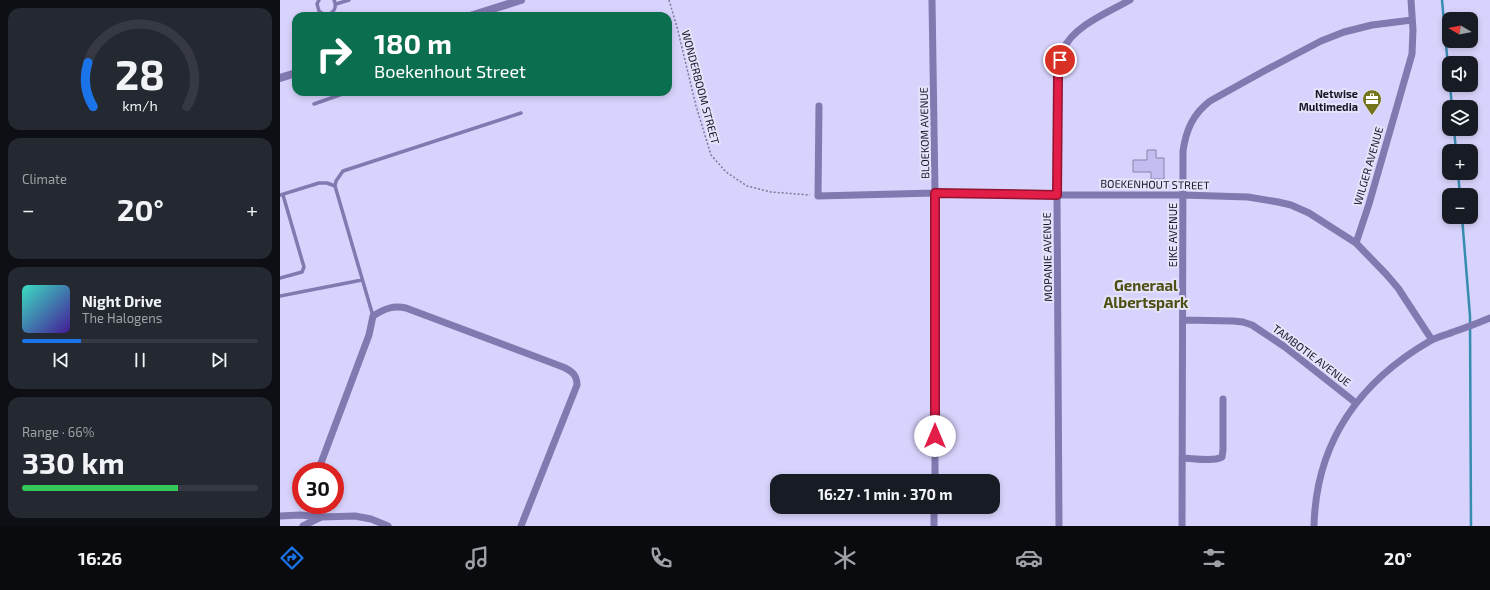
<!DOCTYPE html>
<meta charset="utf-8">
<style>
body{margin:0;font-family:"Exo 2",sans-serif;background:#242831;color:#f1f3f6;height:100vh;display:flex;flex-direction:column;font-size:15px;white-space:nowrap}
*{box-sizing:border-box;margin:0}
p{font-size:13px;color:#9ea1a6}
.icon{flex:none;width:22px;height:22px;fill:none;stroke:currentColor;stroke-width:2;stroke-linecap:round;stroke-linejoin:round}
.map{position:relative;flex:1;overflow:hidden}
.details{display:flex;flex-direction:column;gap:8px;padding:8px;background:#0d0f14;width:280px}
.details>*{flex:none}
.banner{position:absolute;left:12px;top:12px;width:380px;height:84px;border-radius:12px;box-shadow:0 2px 6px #0003;background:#0b6e4f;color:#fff;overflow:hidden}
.needle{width:26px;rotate:280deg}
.buttons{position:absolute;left:1162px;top:12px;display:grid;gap:8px}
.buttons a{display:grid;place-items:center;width:36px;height:36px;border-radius:8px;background:#171b24;box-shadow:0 2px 6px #0003;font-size:20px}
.speed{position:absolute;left:12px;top:462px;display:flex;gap:8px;font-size:20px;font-weight:700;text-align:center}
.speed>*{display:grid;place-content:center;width:52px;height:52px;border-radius:50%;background:#171b24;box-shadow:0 2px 6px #0003;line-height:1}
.speed .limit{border:6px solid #d22;background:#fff;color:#111}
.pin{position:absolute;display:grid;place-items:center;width:34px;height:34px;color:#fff;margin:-17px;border:2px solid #fff;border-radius:50%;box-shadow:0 1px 4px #0007}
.me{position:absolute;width:44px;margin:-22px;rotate:0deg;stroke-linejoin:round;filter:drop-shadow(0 0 3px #0008)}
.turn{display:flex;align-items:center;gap:14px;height:84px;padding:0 16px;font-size:18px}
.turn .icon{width:52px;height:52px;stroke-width:2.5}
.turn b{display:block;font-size:28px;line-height:34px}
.big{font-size:30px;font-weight:700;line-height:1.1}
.details .tile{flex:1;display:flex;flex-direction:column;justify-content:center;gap:6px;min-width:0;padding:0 14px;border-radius:12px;background:#242831}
.details .dial{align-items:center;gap:0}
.dial svg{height:104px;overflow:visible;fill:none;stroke:#363941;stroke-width:7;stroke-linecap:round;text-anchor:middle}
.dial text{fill:#f1f3f6;stroke:none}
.song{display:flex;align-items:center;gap:12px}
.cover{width:48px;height:48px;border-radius:6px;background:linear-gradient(135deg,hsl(170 70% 55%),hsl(260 70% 35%))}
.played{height:4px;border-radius:2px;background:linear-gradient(90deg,#1a73e8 25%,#363941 25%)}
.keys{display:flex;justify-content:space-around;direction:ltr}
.heat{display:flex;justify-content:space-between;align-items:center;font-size:22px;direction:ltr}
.charge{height:6px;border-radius:3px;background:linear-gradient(90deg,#34c759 66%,#363941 0)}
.trip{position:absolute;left:490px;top:474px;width:230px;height:40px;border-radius:12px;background:#171b24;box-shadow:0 2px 6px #0003;font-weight:700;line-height:40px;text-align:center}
.menu{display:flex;height:64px;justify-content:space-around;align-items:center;background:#090b0e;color:#9ea1a6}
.menu .icon{width:28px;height:28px}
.menu .current{color:#1a73e8}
.menu b{font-size:18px;color:#f1f3f6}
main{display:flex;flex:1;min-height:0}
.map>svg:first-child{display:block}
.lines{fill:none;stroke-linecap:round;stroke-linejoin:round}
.stream{stroke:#368cb1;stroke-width:2.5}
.building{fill:#c3bdf2;stroke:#8783a8}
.path{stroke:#7d7a96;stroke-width:1.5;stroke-dasharray:2 2;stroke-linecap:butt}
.service{stroke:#817ab1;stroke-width:3.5}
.minor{stroke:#817ab1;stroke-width:7}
.tertiary{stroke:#817ab1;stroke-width:8}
.route-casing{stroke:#92132f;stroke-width:10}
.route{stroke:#e11d48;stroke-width:7}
.labels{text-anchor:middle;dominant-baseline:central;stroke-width:4;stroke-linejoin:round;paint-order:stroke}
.street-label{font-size:11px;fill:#181624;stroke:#e5e3fc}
.poi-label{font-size:11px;font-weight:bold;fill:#181624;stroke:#e5e3fc;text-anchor:end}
.district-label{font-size:15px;font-weight:bold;fill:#4f5014;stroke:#e5e3fc}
</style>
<main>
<section class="details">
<div class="tile dial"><svg viewBox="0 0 100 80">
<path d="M14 69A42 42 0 1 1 86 69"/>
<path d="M14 69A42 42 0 0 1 10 35" stroke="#1a73e8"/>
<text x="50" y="56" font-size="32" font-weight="700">28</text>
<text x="50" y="72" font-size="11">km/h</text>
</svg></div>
<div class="tile"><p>Climate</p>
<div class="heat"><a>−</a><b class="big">20°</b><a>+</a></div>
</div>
<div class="tile">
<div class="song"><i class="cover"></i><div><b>Night Drive</b><p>The Halogens</p></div></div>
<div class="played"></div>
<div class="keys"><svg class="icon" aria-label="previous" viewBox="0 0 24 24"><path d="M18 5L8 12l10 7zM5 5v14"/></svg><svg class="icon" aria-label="pause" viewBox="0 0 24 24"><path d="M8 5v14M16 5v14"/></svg><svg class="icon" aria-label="next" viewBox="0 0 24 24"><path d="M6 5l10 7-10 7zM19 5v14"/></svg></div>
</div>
<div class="tile"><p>Range · 66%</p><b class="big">330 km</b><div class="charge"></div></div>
</section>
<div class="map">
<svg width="1210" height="526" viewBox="0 0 1210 526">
<rect width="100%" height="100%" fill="#d8d3fc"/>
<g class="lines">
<path class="stream" d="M1162,0l7,78
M1170,85l2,22
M1174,129l2,22
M1178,173l2,22
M1182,217l8,99 1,210"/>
</g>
<path class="building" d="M867,150h9v8h8v21h-13v-7h-18v-12h14z"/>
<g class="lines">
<path class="path" d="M389,0l8,27 19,79 15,49 15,17 21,14 24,6 39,3"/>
<path class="service" d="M39,0l-2,4 2,7c9,8 20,0 15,-11
M56,4l13,-4
M34,104l34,-12
M0,195l39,-12h8l8,3
M0,278l22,-6 2,-5 -21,-72
M0,296l82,-16
M93,316l-38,-130 1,-5 7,-10 178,-58"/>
<path class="minor" d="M652,0l3,193v288
M539,106l-1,90 117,-3 122,2h126l65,2 30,5 13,3 18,8 47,30 30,31 12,14 34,52
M1076,243l13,-39 43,-150 1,-24 -2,-30
M903,320l50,1 10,1 9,3 33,22 71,56
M902,458c10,0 32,4 40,-1l1,-7v-51
M38,471l51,-136 4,-19c11,-7 20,-11 33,-8l157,59c9,4 14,8 14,18l-56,141
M33,505l1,15
M0,516l20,-1 21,2 34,-1 16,3 17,7
M23,526l18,-9
M654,526v-19
M779,526l-2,-331 1,-118c1,-9 2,-19 5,-27 10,-24 46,-38 67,-50
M902,526l1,-375c3,-21 10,-37 27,-50l54,-30 57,-30 23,-9 28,-7 40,-5
M1034,526c2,-83 45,-144 116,-185 7,-4 16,-6 23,-9 12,-4 25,-9 37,-14"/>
<path class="tertiary" d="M190,16l51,-16
M0,78l16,-5"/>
</g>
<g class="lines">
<g class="route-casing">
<path id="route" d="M655,436v-243l122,2 1,-118 2,-17"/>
</g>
<use href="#route" class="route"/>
</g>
<defs>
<g id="office-pin" transform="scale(1)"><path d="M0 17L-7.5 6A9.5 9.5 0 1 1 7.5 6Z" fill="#74751b" stroke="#e5e3fc"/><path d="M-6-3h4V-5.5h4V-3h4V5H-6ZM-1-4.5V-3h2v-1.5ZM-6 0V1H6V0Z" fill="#fff"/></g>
</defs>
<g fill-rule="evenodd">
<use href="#office-pin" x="1092" y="99"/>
</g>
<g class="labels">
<g class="street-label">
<text transform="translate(421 87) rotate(75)">WONDERBOOM STREET</text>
<text transform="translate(644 133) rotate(-91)">BLOEKOM AVENUE</text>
<text transform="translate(1088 166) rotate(-74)">WILGER AVENUE</text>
<text transform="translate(875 184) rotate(1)">BOEKENHOUT STREET</text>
<text transform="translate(892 235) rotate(-90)">EIKE AVENUE</text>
<text transform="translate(767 257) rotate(-91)">MOPANIE AVENUE</text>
<text transform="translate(1032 355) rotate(37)">TAMBOTIE AVENUE</text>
</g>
<g class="poi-label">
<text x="1078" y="93">Netwise<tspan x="1078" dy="13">Multimedia</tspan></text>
</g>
<g class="district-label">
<text x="866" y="285">Generaal<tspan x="866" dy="17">Albertspark</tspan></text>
</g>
</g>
</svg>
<div class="buttons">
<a><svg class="needle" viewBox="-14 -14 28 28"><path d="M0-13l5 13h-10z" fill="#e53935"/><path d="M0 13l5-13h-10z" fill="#9ea1a6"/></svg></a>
<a><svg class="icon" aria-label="sound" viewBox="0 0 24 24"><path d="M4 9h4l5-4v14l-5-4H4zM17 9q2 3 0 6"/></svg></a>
<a><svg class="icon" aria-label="layers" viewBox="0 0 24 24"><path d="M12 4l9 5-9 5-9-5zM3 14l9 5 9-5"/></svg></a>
<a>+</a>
<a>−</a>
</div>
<div class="speed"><div class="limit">30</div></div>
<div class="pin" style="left:780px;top:60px;background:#d93025"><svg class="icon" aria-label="arrive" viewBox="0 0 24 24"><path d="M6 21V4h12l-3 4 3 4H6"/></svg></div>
<svg class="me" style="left:655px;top:436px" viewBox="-20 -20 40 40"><circle r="19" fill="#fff"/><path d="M0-13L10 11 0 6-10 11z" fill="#e11d48"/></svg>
<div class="trip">16:27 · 1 min · 370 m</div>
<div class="banner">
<div class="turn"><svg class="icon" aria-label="right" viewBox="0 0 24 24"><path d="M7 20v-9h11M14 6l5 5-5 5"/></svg><div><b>180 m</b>Boekenhout Street</div></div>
</div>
</div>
</main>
<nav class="menu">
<b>16:26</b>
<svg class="icon current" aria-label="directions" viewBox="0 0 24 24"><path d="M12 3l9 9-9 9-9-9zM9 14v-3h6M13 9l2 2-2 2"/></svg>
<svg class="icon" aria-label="music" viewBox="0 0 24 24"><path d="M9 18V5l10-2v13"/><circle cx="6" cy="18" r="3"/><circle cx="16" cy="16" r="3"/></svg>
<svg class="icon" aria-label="phone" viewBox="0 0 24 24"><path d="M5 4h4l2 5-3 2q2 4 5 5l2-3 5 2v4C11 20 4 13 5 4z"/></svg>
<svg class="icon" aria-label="climate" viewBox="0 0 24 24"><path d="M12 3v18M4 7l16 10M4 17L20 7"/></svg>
<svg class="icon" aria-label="car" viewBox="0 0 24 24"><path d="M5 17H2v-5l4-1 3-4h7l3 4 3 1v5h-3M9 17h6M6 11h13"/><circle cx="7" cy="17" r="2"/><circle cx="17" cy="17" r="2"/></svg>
<svg class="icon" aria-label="filters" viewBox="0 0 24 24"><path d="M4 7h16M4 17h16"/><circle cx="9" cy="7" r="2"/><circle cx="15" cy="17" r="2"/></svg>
<b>20°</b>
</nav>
